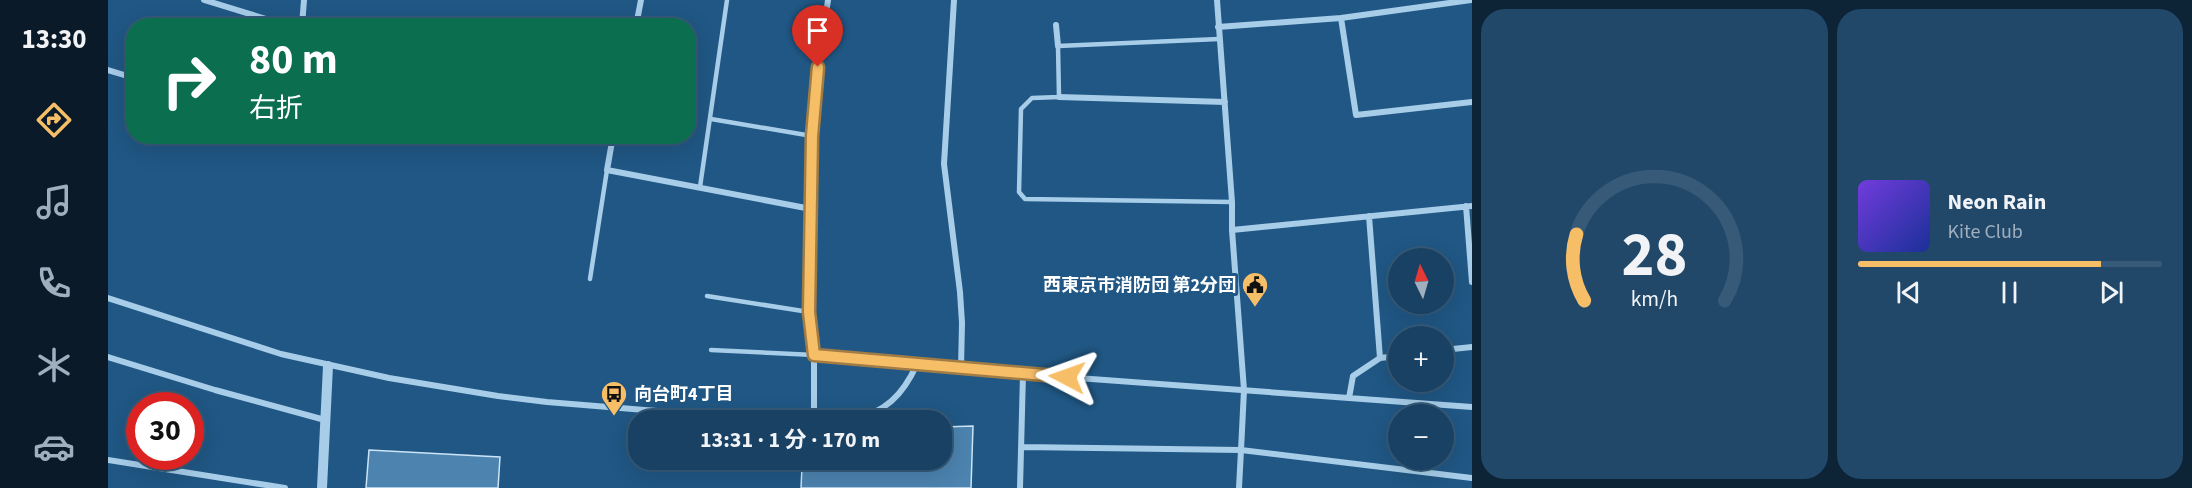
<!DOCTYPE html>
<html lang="ja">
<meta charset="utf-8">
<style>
body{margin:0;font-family:"Source Sans 3","Noto Sans JP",sans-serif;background:#214869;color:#f1f3f6;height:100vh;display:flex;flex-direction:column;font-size:22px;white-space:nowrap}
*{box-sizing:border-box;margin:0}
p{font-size:20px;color:#9fafbe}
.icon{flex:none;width:33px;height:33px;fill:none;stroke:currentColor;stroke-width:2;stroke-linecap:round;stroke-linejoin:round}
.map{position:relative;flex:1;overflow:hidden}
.sheet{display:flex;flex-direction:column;gap:9px;padding:9px;background:#0d2436;width:720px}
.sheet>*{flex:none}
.hud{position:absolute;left:18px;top:18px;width:570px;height:126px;border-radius:24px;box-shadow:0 6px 24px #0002,0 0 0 2px #365a78;background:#0b6e4f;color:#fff;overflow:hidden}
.needle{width:39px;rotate:355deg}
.buttons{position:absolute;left:1280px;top:248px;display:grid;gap:12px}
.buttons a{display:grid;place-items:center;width:66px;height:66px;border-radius:50%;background:#184163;box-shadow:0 6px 24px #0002,0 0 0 2px #365a78;font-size:30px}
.speed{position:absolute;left:18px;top:392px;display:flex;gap:12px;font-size:30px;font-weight:700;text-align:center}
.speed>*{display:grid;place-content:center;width:78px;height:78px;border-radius:50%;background:#184163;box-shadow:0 6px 24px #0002,0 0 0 2px #365a78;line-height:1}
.speed .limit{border:9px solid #d22;background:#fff;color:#111}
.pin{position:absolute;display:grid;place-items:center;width:51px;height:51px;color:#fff;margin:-62px -26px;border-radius:50% 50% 50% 0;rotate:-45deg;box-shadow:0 0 6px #0007}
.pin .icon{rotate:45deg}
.me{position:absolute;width:66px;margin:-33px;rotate:274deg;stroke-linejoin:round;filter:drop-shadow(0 0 4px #0008)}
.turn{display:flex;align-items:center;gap:21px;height:126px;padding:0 24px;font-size:27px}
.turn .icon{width:78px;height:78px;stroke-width:2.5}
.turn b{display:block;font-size:42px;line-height:51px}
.sheet .tile{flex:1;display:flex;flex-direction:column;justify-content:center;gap:9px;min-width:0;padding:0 21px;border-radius:24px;background:#214869}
.sheet .dial{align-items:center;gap:0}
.dial svg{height:156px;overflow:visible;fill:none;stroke:#365a78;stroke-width:7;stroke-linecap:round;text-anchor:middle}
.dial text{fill:#f1f3f6;stroke:none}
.song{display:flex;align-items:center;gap:18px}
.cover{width:72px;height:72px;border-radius:9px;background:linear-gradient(135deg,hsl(260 70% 55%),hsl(230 70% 35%))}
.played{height:6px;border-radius:3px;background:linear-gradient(90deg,#f7be68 80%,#365a78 80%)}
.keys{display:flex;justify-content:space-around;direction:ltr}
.sheet .tiles{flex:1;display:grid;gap:9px;grid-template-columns:repeat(2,1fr)}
.trip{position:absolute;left:520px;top:410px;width:324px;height:60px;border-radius:24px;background:#184163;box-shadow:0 6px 24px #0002,0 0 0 2px #365a78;font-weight:700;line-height:60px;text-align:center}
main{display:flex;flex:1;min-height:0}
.tabs{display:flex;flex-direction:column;width:108px;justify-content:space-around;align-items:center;background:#0a1a28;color:#9fafbe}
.tabs .icon{width:42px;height:42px}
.tabs .selected{color:#f7be68}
.tabs b{font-size:27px;color:#f1f3f6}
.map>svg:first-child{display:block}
.building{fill:#4c83af;stroke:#cce4f7;stroke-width:1.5}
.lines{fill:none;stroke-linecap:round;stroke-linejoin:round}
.service{stroke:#a7cde9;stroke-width:4.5}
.minor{stroke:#a7cde9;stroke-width:6}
.tertiary{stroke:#a7cde9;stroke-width:10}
.route-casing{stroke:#a17c44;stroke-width:15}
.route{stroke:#f7be68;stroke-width:10}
.labels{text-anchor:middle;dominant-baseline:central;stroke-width:6;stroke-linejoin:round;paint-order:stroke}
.poi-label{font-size:18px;font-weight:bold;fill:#fff;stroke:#205784;text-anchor:end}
</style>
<main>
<nav class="tabs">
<b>13:30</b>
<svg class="icon selected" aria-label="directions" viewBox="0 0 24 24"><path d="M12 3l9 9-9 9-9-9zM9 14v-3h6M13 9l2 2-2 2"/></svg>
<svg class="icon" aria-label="music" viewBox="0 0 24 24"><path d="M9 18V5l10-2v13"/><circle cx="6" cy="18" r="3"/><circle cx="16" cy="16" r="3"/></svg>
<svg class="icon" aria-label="phone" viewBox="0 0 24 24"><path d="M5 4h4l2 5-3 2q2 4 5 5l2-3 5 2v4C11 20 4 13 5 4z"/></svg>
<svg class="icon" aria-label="climate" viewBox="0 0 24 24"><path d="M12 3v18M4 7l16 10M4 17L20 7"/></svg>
<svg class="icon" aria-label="car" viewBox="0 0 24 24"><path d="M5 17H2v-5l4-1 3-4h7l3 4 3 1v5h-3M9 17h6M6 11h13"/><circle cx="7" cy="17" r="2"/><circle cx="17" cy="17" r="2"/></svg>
</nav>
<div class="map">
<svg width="1364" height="488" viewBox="0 0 1364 488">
<rect width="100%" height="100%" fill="#205784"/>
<path class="building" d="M865,426l-2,62h-170l1,-21 92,-1 1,-7h47v-32z
M261,450l131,7 -2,31h-132z
M660,459h30v7l-30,-1z"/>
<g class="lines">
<path class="service" d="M1111,39l-161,7 1,51 -27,1 -11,11 -2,83 6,7 207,3
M603,119l101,17
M592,187l27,-187
M482,279l17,-109
M599,296l102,16
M603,350l103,5"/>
<path class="minor" d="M96,0l85,26
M846,0l-10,164 16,128 2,31 -1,45
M1109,0l15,202v28l12,160 -3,60 231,28
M1233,18l15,97 116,-13
M948,25l2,21
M194,26l2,-26
M528,26l5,-26
M1110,27l123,-9 130,-18
M0,70l26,8
M951,97l166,5
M505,136l-6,34 204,39
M1358,206l6,76
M1261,216l11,142
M1124,230l240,-24
M0,298l173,56 108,24 109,18 49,6 220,18
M1335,350l29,-3
M706,355l209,19 449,33
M0,357l107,33 110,30
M1241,398l4,-22 27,-18 18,-2
M706,420v-65l-5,-43 3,-176 3,-45 13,-91
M743,420c34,-7 52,-25 66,-56
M914,447l219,3 -2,38
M0,460l177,28
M912,488l3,-114"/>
<path class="tertiary" d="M214,488l6,-122"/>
</g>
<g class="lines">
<g class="route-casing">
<path id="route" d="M710,67l-6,69 -3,176 5,43 253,22"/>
</g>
<use href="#route" class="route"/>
</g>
<defs>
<g id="civic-pin" transform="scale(1.35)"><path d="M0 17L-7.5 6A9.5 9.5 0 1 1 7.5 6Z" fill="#f7be68" stroke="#205784"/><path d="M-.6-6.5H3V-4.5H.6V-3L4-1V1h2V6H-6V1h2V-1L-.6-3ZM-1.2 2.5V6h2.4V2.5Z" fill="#111"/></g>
<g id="bus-pin" transform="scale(1.35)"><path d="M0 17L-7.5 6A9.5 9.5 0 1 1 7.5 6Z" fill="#f7be68" stroke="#205784"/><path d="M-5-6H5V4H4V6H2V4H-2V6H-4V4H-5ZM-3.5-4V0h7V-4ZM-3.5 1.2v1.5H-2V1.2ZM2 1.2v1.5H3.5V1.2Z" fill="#111"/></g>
</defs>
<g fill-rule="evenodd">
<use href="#civic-pin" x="1147" y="285"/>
<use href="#bus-pin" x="506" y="394"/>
</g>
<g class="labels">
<g class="poi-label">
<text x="1128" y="285">西東京市消防団 第2分団</text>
<text x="526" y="394" text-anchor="start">向台町4丁目</text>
</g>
</g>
</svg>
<div class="buttons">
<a><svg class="needle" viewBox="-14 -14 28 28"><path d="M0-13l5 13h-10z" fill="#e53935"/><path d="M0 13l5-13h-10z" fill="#9fafbe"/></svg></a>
<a>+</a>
<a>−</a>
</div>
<div class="speed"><div class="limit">30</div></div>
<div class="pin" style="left:710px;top:67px;background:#d93025"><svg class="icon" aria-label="arrive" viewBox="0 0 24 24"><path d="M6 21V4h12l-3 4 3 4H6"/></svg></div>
<svg class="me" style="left:959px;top:377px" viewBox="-20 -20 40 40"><path d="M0-17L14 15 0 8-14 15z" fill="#f7be68" stroke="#fff" stroke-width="4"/></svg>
<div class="trip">13:31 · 1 分 · 170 m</div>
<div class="hud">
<div class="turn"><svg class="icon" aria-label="right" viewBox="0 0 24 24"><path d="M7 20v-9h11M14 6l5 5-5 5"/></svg><div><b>80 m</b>右折</div></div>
</div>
</div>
<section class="sheet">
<div class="tiles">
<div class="tile dial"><svg viewBox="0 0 100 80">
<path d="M14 69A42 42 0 1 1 86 69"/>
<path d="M14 69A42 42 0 0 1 10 35" stroke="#f7be68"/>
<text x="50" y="56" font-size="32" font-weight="700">28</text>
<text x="50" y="72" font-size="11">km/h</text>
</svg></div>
<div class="tile">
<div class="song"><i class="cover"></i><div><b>Neon Rain</b><p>Kite Club</p></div></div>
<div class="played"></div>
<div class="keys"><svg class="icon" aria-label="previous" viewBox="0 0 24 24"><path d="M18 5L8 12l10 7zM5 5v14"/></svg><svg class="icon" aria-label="pause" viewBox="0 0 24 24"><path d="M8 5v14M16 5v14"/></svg><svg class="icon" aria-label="next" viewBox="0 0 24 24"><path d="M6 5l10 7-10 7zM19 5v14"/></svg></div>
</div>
</div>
</section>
</main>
